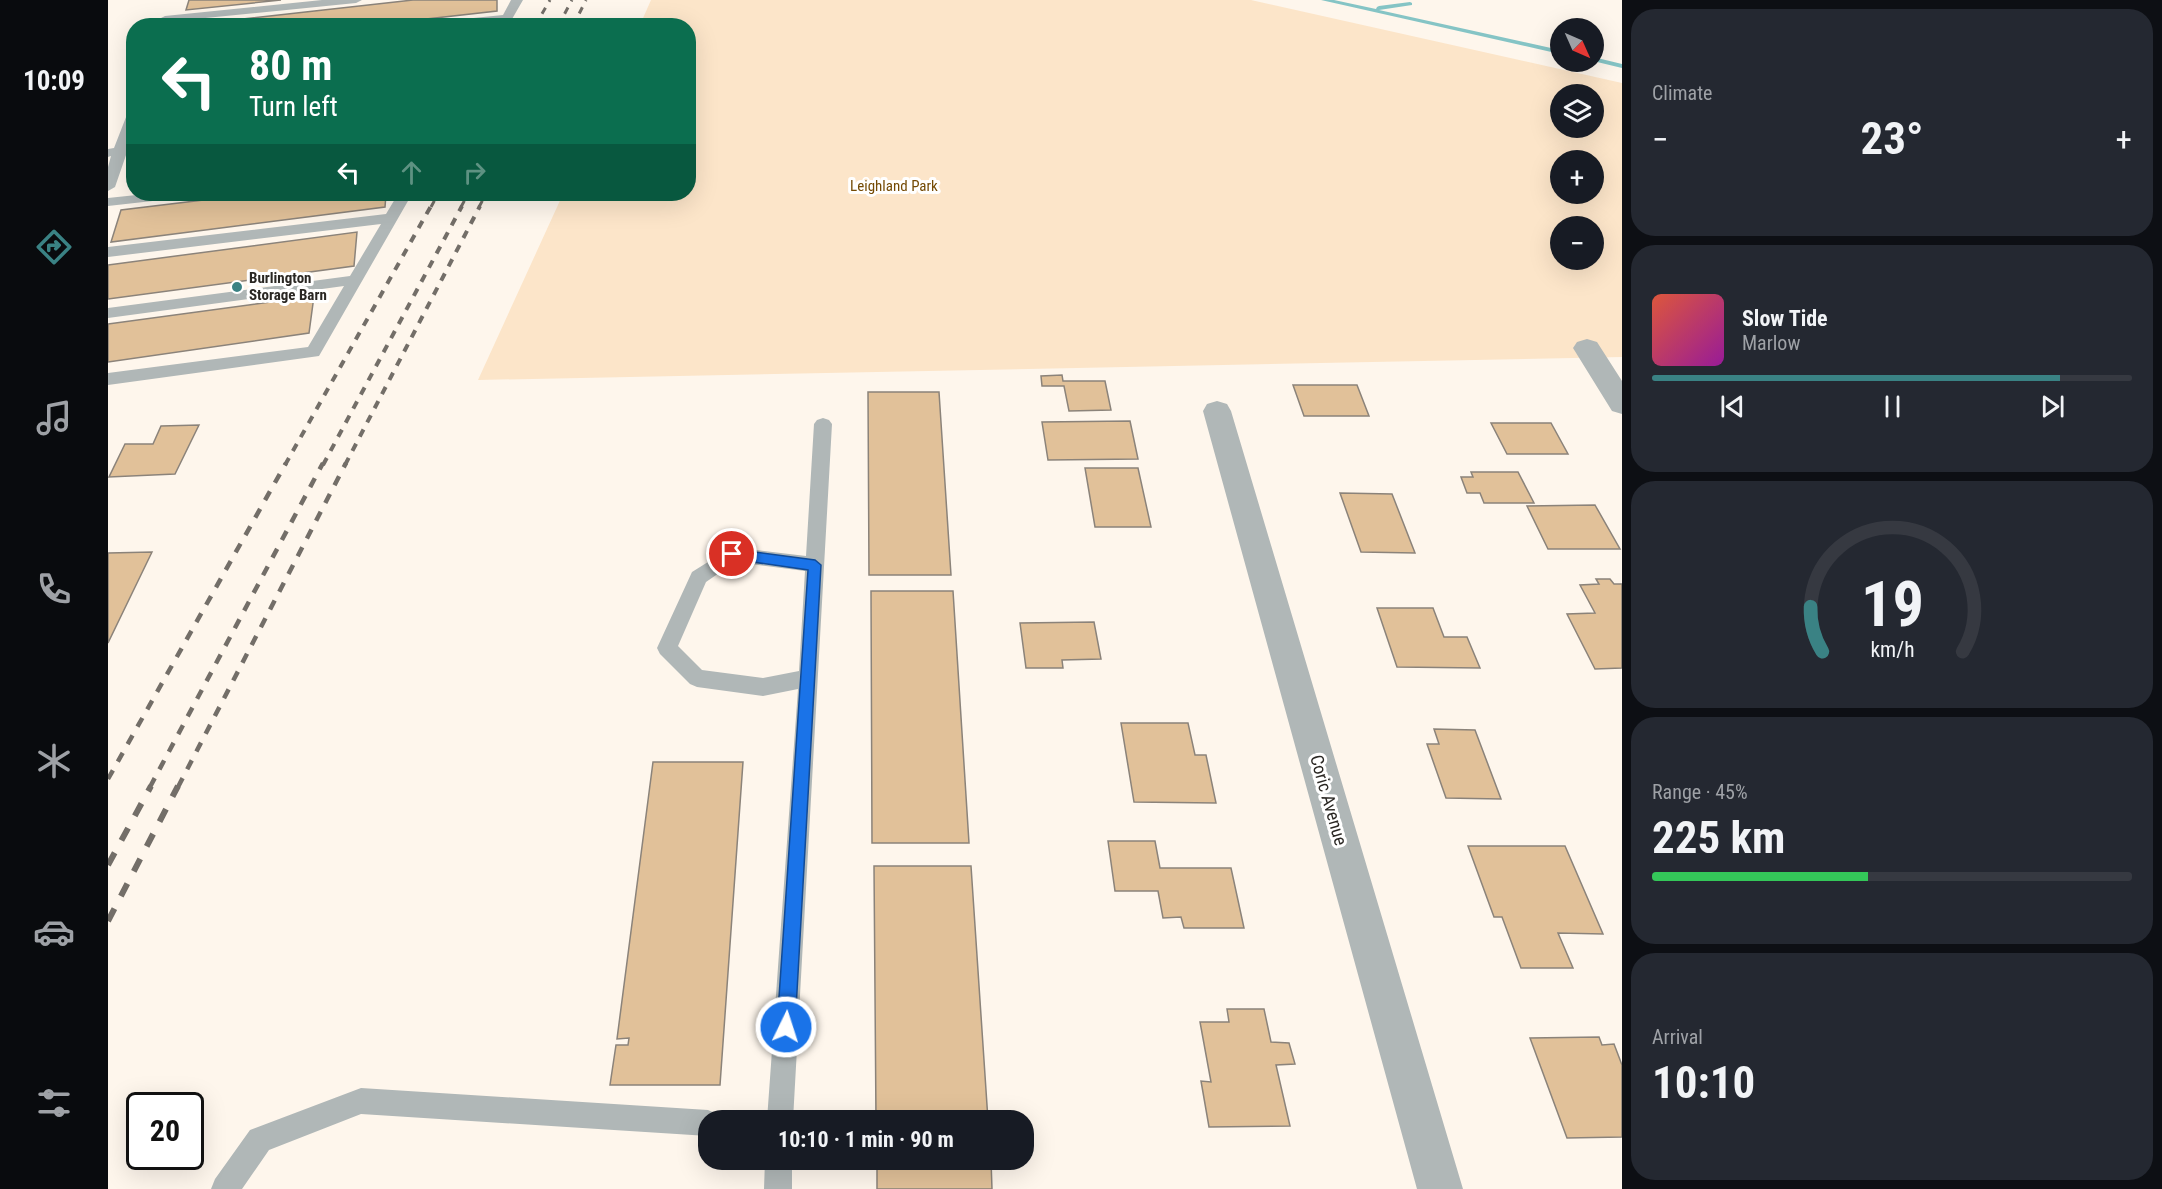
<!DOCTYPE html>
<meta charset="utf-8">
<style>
body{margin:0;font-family:"Roboto Condensed",sans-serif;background:#242831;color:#f1f3f6;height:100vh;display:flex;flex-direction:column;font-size:22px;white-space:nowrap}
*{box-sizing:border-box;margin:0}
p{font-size:20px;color:#9ea1a6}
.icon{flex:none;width:33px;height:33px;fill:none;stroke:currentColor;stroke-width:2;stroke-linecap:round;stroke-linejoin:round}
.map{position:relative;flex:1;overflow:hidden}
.sheet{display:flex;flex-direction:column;gap:9px;padding:9px;background:#0d0f14;width:540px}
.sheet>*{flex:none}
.guide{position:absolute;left:18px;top:18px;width:570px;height:183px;border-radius:24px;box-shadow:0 6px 24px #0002;background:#0b6e4f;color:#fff;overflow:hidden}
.needle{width:39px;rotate:135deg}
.controls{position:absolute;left:1442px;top:18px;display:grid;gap:12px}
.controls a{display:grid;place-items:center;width:54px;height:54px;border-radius:50%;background:#171b24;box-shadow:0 6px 24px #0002;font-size:30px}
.speed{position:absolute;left:18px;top:1092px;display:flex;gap:12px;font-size:30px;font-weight:700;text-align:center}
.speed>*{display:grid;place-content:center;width:78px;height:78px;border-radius:50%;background:#171b24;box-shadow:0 6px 24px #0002;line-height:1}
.speed .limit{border:3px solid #111;border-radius:9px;background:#fff;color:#111}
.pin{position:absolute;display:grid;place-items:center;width:51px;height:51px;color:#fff;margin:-26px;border:3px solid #fff;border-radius:50%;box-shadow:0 2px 6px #0007}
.me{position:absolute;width:66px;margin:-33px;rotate:4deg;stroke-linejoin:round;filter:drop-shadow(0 0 4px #0008)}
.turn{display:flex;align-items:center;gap:21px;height:126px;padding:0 24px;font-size:27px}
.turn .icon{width:78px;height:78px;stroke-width:2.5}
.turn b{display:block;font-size:42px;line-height:51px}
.lanes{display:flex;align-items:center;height:57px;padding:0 24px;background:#0003;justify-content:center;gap:30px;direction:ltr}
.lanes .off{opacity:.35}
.big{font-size:45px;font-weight:700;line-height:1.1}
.sheet .widget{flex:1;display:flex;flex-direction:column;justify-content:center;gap:9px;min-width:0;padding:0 21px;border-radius:24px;background:#242831}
.sheet .dial{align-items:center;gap:0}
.dial svg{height:156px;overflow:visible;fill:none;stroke:#363941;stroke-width:7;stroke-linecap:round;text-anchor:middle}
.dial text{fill:#f1f3f6;stroke:none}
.song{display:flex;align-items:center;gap:18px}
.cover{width:72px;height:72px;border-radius:9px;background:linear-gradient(135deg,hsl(10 70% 55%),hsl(300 70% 35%))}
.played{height:6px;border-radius:3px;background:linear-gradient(90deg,#3a8284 85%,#363941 85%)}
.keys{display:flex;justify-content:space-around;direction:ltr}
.heat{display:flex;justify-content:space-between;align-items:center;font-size:33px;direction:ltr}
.charge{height:9px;border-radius:4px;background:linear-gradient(90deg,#34c759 45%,#363941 0)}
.trip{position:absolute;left:590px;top:1110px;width:336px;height:60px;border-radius:24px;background:#171b24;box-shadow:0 6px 24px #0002;font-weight:700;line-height:60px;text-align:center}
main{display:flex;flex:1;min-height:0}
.tabs{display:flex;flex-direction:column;width:108px;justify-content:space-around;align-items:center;background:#090b0e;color:#9ea1a6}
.tabs .icon{width:42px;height:42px}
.tabs .current{color:#3a8284}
.tabs b{font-size:27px;color:#f1f3f6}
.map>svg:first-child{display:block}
.green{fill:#fce5c9;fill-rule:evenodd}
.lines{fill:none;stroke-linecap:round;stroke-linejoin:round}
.stream{fill:#85c4c5;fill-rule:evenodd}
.building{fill:#e1c199;stroke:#8b837a;stroke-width:1.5}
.service{fill:#b0b7b7;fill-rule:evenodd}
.minor{fill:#b0b7b7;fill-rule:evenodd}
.rail-far3{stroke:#736e68;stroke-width:3;stroke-dasharray:7 7;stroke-linecap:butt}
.rail-far2{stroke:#736e68;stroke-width:4;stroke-dasharray:8 8;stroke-linecap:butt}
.rail-far1{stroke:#736e68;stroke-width:4.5;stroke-dasharray:10 10;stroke-linecap:butt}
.rail{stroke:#736e68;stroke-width:6;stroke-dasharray:14 14;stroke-linecap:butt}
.route{fill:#1a73e8;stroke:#114b97;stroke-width:1.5}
.poi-dot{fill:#3a8284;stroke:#fff;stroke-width:2}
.labels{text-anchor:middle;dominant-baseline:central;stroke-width:6;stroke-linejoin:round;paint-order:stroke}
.far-park-label{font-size:15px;fill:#744a04;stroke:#fff}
.far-poi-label{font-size:15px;font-weight:bold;fill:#2a2723;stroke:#fff;text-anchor:start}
.street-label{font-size:18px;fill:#2a2723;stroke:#fff}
</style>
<main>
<nav class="tabs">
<b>10:09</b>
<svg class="icon current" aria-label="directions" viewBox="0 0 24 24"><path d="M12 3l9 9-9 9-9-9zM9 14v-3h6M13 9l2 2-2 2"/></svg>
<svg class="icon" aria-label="music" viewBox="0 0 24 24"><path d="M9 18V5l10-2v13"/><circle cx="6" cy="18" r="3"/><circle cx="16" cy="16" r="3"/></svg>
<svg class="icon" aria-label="phone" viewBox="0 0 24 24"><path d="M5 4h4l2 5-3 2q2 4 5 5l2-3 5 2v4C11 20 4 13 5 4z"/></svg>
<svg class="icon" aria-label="climate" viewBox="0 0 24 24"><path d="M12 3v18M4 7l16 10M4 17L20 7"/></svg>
<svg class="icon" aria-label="car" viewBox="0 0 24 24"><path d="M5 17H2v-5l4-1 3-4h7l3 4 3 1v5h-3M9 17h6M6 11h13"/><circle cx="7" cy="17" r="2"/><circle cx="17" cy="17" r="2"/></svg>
<svg class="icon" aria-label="filters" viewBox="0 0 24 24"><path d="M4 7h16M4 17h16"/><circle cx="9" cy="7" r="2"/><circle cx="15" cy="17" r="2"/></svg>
</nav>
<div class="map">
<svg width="1514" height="1189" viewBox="0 0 1514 1189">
<rect width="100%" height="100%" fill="#fef6ec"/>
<path class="green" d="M543,0h600l371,83v274l-1144,23 85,-186h125v-168l-48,-1zM1452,94h33v34h-33zM1452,160h33v34h-33zM1452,226h33v34h-33z"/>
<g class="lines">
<path class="stream" d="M1213,0h13l42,9 1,-2 2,-1 31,-4 2,1v2l-33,5 181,40v4z
M1485,57l29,7v4l-29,-7z"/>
</g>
<path class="building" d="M81,0h92l-95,10z
M305,0h84v11l-133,15h-184z
M145,194h133l-1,13 -274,35 10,-32z
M249,232l-3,34 -246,33v-34z
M206,296l-5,37 -201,29v-38z
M954,375l1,6h42l6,29 -42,1 -5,-25h-22l-1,-10z
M1185,385h64l12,31h-65z
M760,392h71l12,183h-82z
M1022,421l8,38 -90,1 -6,-38z
M1383,423h60l17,31h-61z
M91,425l-24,49 -66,3 16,-33h28l8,-18z
M977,468h53l13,59h-56z
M1363,472h47l16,31h-50l-4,-10h-13l-6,-16h12z
M1232,493l52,1 23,59 -54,-1z
M1487,505l25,44h-72l-21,-43z
M44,552l-44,91v-90z
M1488,579h14l4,5h8v84l-27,1 -28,-55 28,-1 -15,-28 19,-1z
M763,591h82l16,252h-97z
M1269,608h56l11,29h23l13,31 -83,-1z
M986,622l7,37 -39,1 1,8h-37l-6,-45z
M1013,723h67l7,32h11l10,48 -82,-1z
M1326,729l41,1 26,69 -55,-1 -19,-54h12z
M545,762h90l-23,323h-110l6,-40h12l1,-7 -12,1z
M1000,841h47l5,27h71l13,60h-60l-3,-11 -18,1 -5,-27h-43z
M1360,846h97l38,88 -45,-1 15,35h-52l-19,-51h-8z
M766,866h97l17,254h-112z
M1119,1009h37l7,33 18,1 6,21 -19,1 14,61 -81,1 -8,-46 10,1 -11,-60h29z
M1491,1037l3,8 12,-1 8,21v72l-55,1 -37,-100z
M769,1160h114l1,29h-115z"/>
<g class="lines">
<path class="service" d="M214,0h40l-6,3 -191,19 -6,-3 6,-3z
M403,0h12l-15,26h-12l2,-4 -28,4h-42l6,-4 69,-7z
M26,108v24l-19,55 -7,4v-24l3,-11 -3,1v-8l6,-1 14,-36z
M38,194h40l-7,4 -71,8v-8z
M290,194h14l-93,162 -211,29v-12l200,-26 36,-61 -236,32v-10l242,-32 31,-52 -273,33v-10l278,-33z
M715,418l6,2 3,4 -39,696h-26l31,-431 -35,7 -66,-9 -7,-3 -30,-30 -3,-6 35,-76 40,-25 74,9 8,-132 3,-4zM627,562l70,9 -6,100 -36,7 -61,-8 -24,-24 28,-64z
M253,1088l347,22 9,4 3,6h-12v16l-347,-22 -92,36 -27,39h-31l4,-10 35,-49z
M657,1160h27v29h-28z"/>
<path class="minor" d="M1479,339l10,3 25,39v33l-10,-3 -39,-63 4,-6z
M1109,401l10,3 4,7 232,778h-46l-214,-778 4,-7z"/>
<path class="rail-far3" d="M427,26l15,-26
M450,26l14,-26
M465,26l13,-26
M323,207l7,-13
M353,207l7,-13
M371,207l7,-13"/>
<path class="rail-far2" d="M177,465l146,-259
M215,465l139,-259
M237,465l135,-259"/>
<path class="rail-far1" d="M0,779l178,-316
M42,787l173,-324
M70,787l168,-324"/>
<path class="rail" d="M0,865l43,-79
M0,921l70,-135"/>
</g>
<path class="route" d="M624,549l83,11 6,5 -26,462 -3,7 -6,2 -6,-2 -3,-7 31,-457 -76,-11 -7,-5z"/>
<circle class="poi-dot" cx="129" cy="287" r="6"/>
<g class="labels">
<g class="far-park-label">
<text x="786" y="186">Leighland Park</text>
</g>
<g class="far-poi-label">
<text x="141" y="278">Burlington<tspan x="141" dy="17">Storage Barn</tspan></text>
</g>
<g class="street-label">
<text transform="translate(1221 800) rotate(74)">Coric Avenue</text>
</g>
</g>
</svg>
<div class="controls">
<a><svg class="needle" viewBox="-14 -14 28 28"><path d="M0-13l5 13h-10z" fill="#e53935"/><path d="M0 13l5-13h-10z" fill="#9ea1a6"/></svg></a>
<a><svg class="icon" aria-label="layers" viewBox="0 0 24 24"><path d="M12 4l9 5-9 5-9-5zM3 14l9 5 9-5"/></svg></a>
<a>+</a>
<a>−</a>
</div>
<div class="speed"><div class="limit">20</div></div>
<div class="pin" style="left:624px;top:554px;background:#d93025"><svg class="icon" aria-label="arrive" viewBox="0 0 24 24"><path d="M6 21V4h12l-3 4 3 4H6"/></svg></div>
<svg class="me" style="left:678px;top:1027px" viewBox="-20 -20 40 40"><circle r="17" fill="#1a73e8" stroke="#fff" stroke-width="3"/><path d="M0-11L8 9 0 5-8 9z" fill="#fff"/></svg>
<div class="trip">10:10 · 1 min · 90 m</div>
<div class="guide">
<div class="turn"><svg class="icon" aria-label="left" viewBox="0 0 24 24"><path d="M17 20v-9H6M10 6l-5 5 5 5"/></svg><div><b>80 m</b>Turn left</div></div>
<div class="lanes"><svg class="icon" aria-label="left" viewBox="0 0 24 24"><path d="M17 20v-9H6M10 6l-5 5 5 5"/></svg><svg class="icon off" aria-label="ahead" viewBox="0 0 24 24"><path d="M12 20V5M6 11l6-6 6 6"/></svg><svg class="icon off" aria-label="right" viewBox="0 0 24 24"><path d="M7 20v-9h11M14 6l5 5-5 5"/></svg></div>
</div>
</div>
<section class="sheet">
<div class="widget"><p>Climate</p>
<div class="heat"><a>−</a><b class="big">23°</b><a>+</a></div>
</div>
<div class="widget">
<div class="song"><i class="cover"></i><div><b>Slow Tide</b><p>Marlow</p></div></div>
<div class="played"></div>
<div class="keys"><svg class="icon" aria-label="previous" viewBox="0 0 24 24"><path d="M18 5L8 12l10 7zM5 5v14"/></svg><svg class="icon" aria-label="pause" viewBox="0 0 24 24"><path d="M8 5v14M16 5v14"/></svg><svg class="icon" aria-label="next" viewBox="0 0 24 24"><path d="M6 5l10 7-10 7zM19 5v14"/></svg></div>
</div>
<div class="widget dial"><svg viewBox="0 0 100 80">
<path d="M14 69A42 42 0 1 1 86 69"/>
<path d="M14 69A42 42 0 0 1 8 46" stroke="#3a8284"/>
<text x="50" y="56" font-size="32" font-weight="700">19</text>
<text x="50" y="72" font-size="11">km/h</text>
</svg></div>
<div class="widget"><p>Range · 45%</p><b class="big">225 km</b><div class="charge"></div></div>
<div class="widget"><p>Arrival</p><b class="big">10:10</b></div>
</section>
</main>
